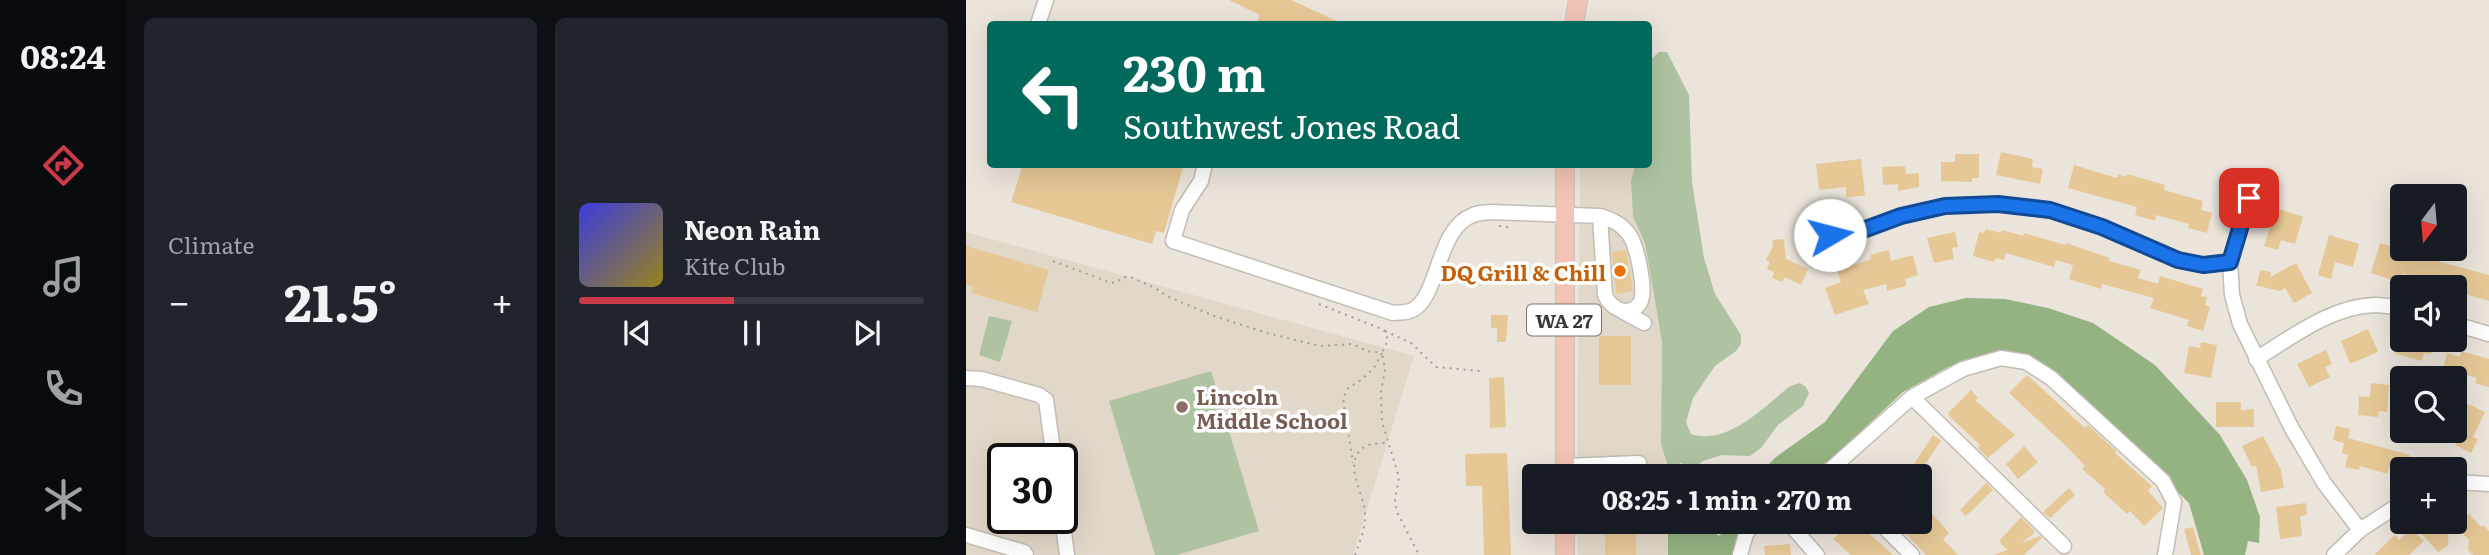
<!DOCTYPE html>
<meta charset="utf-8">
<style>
body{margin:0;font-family:Literata,serif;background:#20242c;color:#f1f3f6;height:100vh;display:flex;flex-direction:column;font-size:26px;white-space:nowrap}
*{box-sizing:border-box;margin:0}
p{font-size:23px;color:#9ea1a6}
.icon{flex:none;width:38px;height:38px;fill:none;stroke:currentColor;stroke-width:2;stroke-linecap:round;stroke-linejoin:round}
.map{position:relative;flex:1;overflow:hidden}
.details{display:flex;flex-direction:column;gap:18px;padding:18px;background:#0d0f14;width:840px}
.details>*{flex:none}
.top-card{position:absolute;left:21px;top:21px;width:665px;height:147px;border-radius:7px;box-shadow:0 7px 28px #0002;background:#00695c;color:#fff;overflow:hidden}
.needle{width:46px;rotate:196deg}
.fabs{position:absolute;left:1424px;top:184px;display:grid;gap:14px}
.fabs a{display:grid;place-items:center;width:77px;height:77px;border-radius:7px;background:#171b24;box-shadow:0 7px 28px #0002;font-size:35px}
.speed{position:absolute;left:21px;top:443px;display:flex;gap:14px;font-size:35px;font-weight:700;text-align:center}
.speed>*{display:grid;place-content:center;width:91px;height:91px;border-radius:50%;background:#171b24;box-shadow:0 7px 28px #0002;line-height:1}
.speed .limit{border:4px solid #111;border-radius:10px;background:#fff;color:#111}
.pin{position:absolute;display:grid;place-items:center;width:60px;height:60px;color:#fff;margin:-30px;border-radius:14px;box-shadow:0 4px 10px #0006}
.me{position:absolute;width:77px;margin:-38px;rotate:82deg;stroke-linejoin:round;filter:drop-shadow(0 0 5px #0008)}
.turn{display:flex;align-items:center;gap:24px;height:147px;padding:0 21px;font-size:32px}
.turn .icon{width:91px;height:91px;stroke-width:2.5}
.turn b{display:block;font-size:49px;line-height:60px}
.big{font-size:52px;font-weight:700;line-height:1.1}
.details .card{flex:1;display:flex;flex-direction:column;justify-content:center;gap:10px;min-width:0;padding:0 24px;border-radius:10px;background:#20242c}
.song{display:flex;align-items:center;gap:21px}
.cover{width:84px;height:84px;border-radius:10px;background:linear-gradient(135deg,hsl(240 70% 55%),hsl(50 70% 35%))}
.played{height:7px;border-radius:4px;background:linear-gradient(90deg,#cb3a48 45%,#363941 45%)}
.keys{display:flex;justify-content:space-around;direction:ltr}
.heat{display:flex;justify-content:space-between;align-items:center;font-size:38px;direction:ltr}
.details .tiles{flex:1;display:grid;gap:18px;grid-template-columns:repeat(2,1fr)}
.trip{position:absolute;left:556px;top:464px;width:410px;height:70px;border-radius:7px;background:#171b24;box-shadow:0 7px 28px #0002;font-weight:700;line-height:70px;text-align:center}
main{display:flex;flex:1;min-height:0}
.tabs{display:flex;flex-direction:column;width:126px;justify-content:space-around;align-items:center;background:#090b0e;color:#9ea1a6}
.tabs .icon{width:49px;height:49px}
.tabs .active{color:#cb3a48}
.tabs b{font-size:32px;color:#f1f3f6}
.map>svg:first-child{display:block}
.built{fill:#e2d8c9;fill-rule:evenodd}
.green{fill:#afc3a2}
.forest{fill:#95b282}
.building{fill:#e6c896}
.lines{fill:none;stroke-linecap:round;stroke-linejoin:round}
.minor-casing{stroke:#c2bdb4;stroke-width:17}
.major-casing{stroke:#c4c3c2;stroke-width:20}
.path{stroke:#a39e97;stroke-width:2;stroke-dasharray:2 5;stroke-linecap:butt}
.minor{stroke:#fff;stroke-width:14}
.major{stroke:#f2c3b6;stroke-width:18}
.route-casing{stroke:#114b97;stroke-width:18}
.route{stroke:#1a73e8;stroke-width:12}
.food-dot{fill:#e8710a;stroke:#fff;stroke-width:2.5}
.education-dot{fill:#8d6e63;stroke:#fff;stroke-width:2.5}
.labels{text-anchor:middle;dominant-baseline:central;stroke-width:7;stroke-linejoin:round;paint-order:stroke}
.shield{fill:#fff;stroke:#767472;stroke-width:2}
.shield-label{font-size:19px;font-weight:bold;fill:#3b3835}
.food-label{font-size:21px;font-weight:bold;fill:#c56008;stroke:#fff;text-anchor:end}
.education-label{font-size:21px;font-weight:bold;fill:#785e54;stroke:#fff;text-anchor:start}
</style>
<main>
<nav class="tabs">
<b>08:24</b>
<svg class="icon active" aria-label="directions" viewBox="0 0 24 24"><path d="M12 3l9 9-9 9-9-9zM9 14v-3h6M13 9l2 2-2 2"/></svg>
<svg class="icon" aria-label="music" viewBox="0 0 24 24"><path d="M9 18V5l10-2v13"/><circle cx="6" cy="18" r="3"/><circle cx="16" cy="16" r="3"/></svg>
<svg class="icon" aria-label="phone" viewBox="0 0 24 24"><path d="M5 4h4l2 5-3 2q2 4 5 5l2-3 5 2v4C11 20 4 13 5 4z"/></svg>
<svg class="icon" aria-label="climate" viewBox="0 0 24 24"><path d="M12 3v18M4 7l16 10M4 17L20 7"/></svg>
</nav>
<section class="details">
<div class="tiles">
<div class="card"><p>Climate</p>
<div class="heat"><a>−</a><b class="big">21.5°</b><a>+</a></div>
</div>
<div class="card">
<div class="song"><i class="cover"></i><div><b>Neon Rain</b><p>Kite Club</p></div></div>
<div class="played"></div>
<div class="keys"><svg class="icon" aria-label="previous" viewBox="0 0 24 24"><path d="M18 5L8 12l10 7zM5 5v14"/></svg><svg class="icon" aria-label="pause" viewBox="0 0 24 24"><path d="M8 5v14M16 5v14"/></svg><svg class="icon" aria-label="next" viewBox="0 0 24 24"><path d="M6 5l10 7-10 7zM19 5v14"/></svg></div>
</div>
</div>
</section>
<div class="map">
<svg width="1523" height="555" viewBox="0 0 1523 555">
<rect width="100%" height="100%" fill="#eae4db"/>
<path class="built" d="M614,165h55l-4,16 2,36 12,26 17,99 -1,102 7,32h-91z
M0,232l448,124 -61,199h-387zM37,458h59v60h-59z
M611,522h91v33h-90z"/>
<path class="green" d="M693,52h8l22,43 3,87 12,76 11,36 26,41v9l-5,7 -21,15 -22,32 -7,24 5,12c36,12 73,-27 99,-48l10,-3 6,4 3,6 -6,13 -25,19 -17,23 -11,8 -28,-1 -19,6 -11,8 -11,-6 -13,5 -7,-24 1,-102 -17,-99 -12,-26 -2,-36 4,-16 13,-1 2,-104z
M23,316l23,5 -12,41 -21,-7z
M245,371l48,160 -82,24h-22l-46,-154z"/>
<path class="forest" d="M1000,298l39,1 43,9 45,15 62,42 65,70 27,45 13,37 -1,26 -11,-2 -3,14h-41l-15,-52 -138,-134 -21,-12 -20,-5 -22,2 -40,13 -45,25 -74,69 -22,15h-50l19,-19 49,-35 68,-91 36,-24z
M702,522h45l1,8 4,6 8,-4 3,-10h14l-10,33h-65z"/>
<path class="building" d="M263,0h62l52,24h-87l4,-9z
M1035,152l32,7 -1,8 11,2 -3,15 -44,-9z
M989,154h24v24h-7v4l-31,-1v-19h14z
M895,159l4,37 -19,1v-10l-27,3 -3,-26z
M57,164h161l-20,69 -8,-2 -4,13 -141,-42z
M1108,165l43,13 1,-4 8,3 1,-3 38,11 -1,5 39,11 -2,9 11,3 -5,20 -19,-5 1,-4 -33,-9 -1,6 -20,-6 2,-8 -69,-19z
M939,166l1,8 13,-1v14l-21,4v-7l-15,1 -1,-18z
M1310,208l27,9 -8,27 -14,-4 -3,10 -14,-4z
M1020,229l15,4 1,-3 21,6 1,-3 41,12 1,-2 44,15 -1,3 32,9 -3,8 20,6 2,-8 43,13 -2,7 6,1 -2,8 5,2 -7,24 -16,-5 2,-6 -39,-12 4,-10 -52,-14 -1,5 -32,-10 4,-14 -17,-5 -2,7 -48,-14 -2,7 -8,-2 -2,4 -21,-6 6,-24 5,1z
M989,232l3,15 -6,1 2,11 -20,4 -7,-25z
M1363,235l30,9 -6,23 -18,-5 -4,17 -13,-4z
M818,239l2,20 22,10 -7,16 -16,-8 -3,5 -10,-4 2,-6 -7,-3 3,-7 -4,-2 7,-14 -1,-6z
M1414,243l21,6 -2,5 20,6 2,-7 17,5 -1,3 52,14v26l-34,-10v-4h-14v-2l-39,-12 -3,9 -28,-9z
M0,246l83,24 -12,42 -66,-19 2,-6 -7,-3z
M660,250l7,41 -17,3 -4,-42z
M923,250l2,11 22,-6 5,20 -13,4 1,7 -19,5 -1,-7 -23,6 6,14 -34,11 -10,-27 16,-6 -4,-11 34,-12 -1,-4z
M1330,263l16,30 -18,10 -9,-15 -5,3 -26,-6 3,-1 3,-14 11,2 -1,5z
M525,315h17l-2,27h-9v-14h-6z
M1402,329l10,23 -28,12 -9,-23z
M633,336h32v49h-32z
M1434,339l13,3 1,-2 20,2 -3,12 -7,-1 -2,8 -26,-7z
M1235,342l16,3 -6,33 -27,-5 5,-27 11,2z
M1360,350l6,14 -7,3 5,10 -21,10 -12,-23z
M1495,351l28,8v28l-14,-4 2,-5 -34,-10 4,-15 13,4z
M1061,375l58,53 3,-3 28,26 -1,2 37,33 -4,5 15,17 -19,18 -14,-15 -3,3 -24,-22 2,-3 -23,-20 3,-3 -18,-19 -58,-54z
M538,377l2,50 -16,1 -1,-50z
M1405,383l18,2 -2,27 -8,-1 -1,6 -20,-2 1,-19 11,1z
M1005,390l7,8 -3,2 40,35 -27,23 -10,-10 2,-3 -31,-29 -1,-3z
M1250,402h25v8l13,-1v18h-38z
M1498,402l21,10 -12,25 5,2 -7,14 -16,-8 5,-12 -5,-2v-11z
M1370,426l14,3 -2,9 62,17 -4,14 -15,-5 -4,10 -27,-8 -1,4 -14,-3 3,-12 -6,-2 2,-10 -11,-3z
M967,435l8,6 -19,28 -8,-5z
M1297,436l18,34 3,18 -23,4 -5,-27 -4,2 -10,-21z
M1058,446l14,16 -20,17 -12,-15z
M541,453l4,102h-27l-2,-69h-16l-1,-32z
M1020,483l7,7 -27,26 -6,-6z
M1103,488l6,7 -25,23 -7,-6z
M954,500l29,33 -6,6 15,16h-32l-31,-33h25z
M1340,503l1,12 -7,1 2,20 -22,3 -4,-32z
M1489,506l10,12 4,-4 12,13 2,-2 6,6v24h-16l-5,-5 1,-10 -14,-14z
M1055,517l13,13v3l-12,10 18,-7 2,2 -18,17h-30l13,-5 -8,-9z
M639,522h23v11h8v22h-31z
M870,522h30l-5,4 32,29h-42l-18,-16 10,-10z
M1467,522h16l-1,24 -10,6 -17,-19z
M1227,527l8,28h-10l-7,-26z
M1445,528l13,13 -15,14h-35l21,-20 4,5z
M824,544l1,11h-26l-1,-9z"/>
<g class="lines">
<g class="minor-casing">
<path id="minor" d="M72,24l8,-24
M239,164l-4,17 -19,29 -9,31 220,72c5,-1 11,0 17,-2 30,-11 25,-82 63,-96 4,-2 11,-2 16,-3l111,4 5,79c5,13 24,24 35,8 7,-12 -3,-59 -12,-70 -8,-10 -16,-13 -28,-17
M1283,198l-19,64 2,33 8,29 51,103 33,56 36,47
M864,235l33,-5 38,-14 44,-10 53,-2 52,6 52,17 76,33 25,5 27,-3
M656,311l22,12
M1489,324l34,10
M1290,359c36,-22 76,-53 119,-54 9,0 19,2 28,3
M0,378l16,1 57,16 7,5 8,58
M946,397l152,149
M599,466l74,-3
M857,476l89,-79 51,-28 38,-11 25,4 25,16 112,103 11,21 -9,53
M1489,482l34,2
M96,518l5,37
M822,522l29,33
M913,522l33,33
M0,535l58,17 2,3
M774,555l6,-21 8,-12
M1368,555l26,-25 43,-28"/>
</g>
<g class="major-casing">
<path id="major" d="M608,24l4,-24
M599,164v312
M599,522v33"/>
</g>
<path class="path" d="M533,226l13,2
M87,261l58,22 6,-1 7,-5h7l24,11 12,8 47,20 53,17 53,13 33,-2 14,7 15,2 -8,15 -13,12 -13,8 -5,10 10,65
M353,304l65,26 4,10 -6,13 3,16 -4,23 1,30 17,55 -4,23 2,12 22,43
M419,331l26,12 25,24 44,4
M100,466l5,43
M389,555c5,-14 11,-28 10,-43 -2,-21 -24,-52 1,-66 5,-3 15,-2 22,-4"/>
<use href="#minor" class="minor"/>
<use href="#major" class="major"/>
</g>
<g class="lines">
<g class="route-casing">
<path id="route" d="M864,235l33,-5 38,-14 44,-10 53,-2 52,6 52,17 76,33 25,5 27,-3 19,-64"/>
</g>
<use href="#route" class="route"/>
</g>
<circle class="food-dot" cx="654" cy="271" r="7"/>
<circle class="education-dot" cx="216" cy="407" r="7"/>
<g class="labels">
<rect class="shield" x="561" y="304.5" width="74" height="31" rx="5"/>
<g class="shield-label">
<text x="598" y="320">WA 27</text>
</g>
<g class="food-label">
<text x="640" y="271">DQ Grill &amp; Chill</text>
</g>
<g class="education-label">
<text x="230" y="395">Lincoln<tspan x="230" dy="24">Middle School</tspan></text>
</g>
</g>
</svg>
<div class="fabs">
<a><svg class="needle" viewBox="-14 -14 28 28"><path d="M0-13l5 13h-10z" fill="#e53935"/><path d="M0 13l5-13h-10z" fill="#9ea1a6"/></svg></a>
<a><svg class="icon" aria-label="sound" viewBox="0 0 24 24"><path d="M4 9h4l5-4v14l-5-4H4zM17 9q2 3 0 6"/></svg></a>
<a><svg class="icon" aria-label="search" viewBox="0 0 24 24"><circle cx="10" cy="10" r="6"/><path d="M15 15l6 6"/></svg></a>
<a>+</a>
</div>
<div class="speed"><div class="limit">30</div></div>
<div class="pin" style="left:1283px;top:198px;background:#d93025"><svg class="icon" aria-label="arrive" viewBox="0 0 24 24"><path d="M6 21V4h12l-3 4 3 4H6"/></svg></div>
<svg class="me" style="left:864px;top:235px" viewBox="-20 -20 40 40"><circle r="19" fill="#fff"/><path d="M0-13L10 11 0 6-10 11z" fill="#1a73e8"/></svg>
<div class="trip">08:25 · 1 min · 270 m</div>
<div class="top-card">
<div class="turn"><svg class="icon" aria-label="left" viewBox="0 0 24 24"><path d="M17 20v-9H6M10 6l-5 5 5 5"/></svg><div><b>230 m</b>Southwest Jones Road</div></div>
</div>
</div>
</main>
